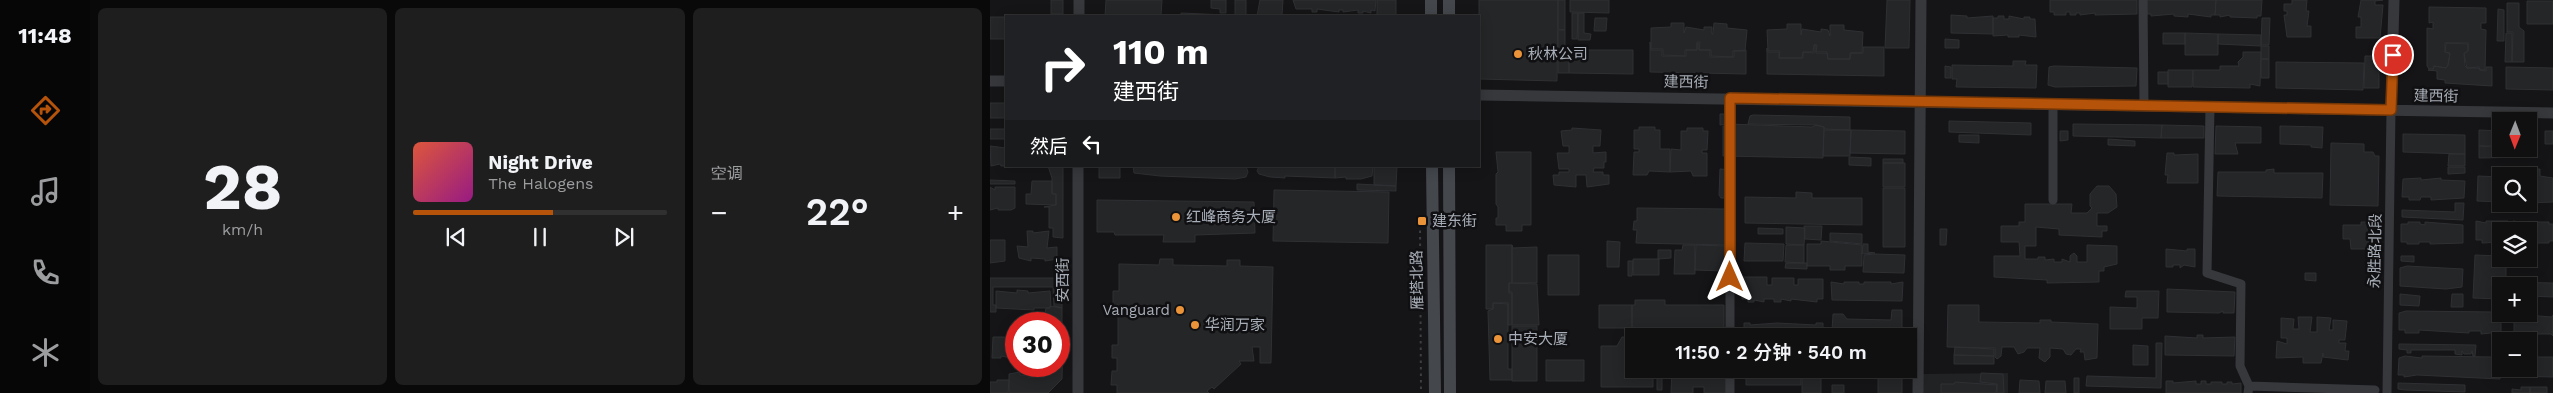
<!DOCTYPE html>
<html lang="zh">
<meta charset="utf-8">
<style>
body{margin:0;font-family:"Work Sans","Noto Sans SC",sans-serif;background:#1e1e1f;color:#f1f3f6;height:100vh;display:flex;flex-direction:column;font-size:19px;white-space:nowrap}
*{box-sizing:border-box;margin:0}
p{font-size:16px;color:#9c9d9f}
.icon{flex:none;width:28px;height:28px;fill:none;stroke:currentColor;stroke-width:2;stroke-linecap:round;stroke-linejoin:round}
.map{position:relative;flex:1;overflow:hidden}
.details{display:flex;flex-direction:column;gap:8px;padding:8px;background:#090909;width:900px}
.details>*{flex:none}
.banner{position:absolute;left:15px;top:15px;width:475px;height:152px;border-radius:0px;box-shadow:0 2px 12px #0003,0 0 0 1px #303031;background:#202124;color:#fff;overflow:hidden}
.needle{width:32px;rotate:181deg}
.controls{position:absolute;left:1502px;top:112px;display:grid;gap:10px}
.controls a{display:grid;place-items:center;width:45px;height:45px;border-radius:0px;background:#101011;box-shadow:0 2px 12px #0003,0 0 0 1px #303031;font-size:25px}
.speed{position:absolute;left:15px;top:312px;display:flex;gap:10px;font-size:25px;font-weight:700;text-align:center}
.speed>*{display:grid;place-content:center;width:65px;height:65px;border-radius:50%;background:#101011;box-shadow:0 2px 12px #0003,0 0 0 1px #303031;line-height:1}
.speed .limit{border:8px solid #d22;background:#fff;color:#111}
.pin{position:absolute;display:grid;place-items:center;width:42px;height:42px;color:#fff;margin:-21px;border:2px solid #fff;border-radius:50%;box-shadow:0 1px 5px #0007}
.me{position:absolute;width:55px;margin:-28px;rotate:0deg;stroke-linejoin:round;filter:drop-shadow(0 0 4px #0008)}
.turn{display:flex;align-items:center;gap:18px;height:105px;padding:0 25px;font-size:22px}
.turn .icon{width:65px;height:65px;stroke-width:2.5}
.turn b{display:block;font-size:35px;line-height:42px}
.then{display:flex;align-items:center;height:48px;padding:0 25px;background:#0003;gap:10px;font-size:19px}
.big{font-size:38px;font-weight:600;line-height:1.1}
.details .tile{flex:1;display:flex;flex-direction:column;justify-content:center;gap:8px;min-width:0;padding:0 18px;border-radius:8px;background:#1e1e1f}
.details .dial{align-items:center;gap:0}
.dial b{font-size:65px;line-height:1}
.song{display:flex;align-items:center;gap:15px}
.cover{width:60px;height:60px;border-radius:8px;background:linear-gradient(135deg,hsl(10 70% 55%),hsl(310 70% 35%))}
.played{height:5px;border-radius:2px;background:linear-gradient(90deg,#b45309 55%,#303031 55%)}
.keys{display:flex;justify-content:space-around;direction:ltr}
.heat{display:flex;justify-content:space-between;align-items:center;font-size:28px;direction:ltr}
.details .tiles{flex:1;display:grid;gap:8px;grid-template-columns:repeat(3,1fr)}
.trip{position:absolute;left:635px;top:328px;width:292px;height:50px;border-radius:0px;background:#101011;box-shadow:0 2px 12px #0003,0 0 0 1px #303031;font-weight:600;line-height:50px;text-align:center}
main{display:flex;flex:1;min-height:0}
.tab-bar{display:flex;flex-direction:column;width:90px;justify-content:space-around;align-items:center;background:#060607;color:#9c9d9f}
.tab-bar .icon{width:35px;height:35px}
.tab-bar .current{color:#b45309}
.tab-bar b{font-size:22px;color:#f1f3f6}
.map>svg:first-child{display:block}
.built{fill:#212224}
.building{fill:#252628;stroke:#2f3033}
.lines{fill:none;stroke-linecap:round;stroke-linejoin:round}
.path{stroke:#3c3f43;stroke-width:2;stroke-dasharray:2.5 4;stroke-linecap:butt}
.minor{stroke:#36383c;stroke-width:9}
.tertiary{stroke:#36383c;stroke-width:11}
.secondary{stroke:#44474c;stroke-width:12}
.route-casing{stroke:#753606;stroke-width:12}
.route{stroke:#b45309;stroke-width:9}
.poi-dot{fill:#eb9339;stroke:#101012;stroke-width:2}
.labels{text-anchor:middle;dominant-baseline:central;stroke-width:5;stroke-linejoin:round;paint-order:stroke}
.poi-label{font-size:15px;fill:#a8aeb7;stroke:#101012;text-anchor:start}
.street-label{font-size:15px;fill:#a8aeb7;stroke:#101012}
</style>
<main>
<nav class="tab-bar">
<b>11:48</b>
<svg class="icon current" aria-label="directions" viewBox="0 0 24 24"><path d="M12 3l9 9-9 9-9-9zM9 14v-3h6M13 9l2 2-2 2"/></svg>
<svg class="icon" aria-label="music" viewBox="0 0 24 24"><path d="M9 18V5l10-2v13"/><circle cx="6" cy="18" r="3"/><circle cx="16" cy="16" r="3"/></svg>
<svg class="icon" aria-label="phone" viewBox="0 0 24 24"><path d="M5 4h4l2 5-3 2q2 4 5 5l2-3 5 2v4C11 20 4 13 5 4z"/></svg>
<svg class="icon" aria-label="climate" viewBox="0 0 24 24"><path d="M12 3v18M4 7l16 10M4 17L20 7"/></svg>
</nav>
<section class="details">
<div class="tiles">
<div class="tile dial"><b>28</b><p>km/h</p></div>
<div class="tile">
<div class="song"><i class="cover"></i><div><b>Night Drive</b><p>The Halogens</p></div></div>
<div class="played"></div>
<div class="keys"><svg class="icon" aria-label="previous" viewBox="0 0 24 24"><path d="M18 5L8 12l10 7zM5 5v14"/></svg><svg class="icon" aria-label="pause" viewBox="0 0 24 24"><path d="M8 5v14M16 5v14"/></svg><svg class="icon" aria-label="next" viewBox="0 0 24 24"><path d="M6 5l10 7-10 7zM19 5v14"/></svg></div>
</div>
<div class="tile"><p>空调</p>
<div class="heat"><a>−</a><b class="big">22°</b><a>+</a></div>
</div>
</div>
</section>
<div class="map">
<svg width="1563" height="393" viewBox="0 0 1563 393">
<rect width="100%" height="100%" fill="#151517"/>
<path class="built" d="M1018,373v20h-85v-19z"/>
<path class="building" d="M61,0h12v14h-12z
M116,0h56l-1,16h-56z
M221,0h15v13h-6v-4l-9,-1z
M245,0h11v16h-11z
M270,0h23l-1,16h-25z
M303,0h83l-1,11 -4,-1v3l-8,-2v2h-5v-3l-15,2v-2h-4v2l-22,-3v3h-5v-3h-16z
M387,0h19v16h-19z
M489,0h79l-1,81 -78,-2z
M568,0h7v30l-7,-1z
M580,0h39v13l-39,-1z
M897,0h23l-1,48h-24z
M1060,0h87v14l-42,1v-2l-15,2v-2h-4v2h-6v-3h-4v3h-12v-3h-4z
M1157,0h69l-1,15h-4v2l-23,-3v3l-14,-1v-2l-23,2v-2h-4z
M1226,0h46l-1,16h-4v2l-27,-1v-2l-10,2v-2h-5z
M1302,0h15l-1,11h3l-2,15h4v11h-24l-3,-22h3v-4h-3v-7h8z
M1371,0h22l-8,1v4h8l-3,33h-24v-11h5v-10h-3z
M1537,1h26v23h-26z
M1517,3h12v24l5,4v31h-12l1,-30h-6z
M1439,7l57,1v15h-5v6l5,1 -1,40h-5l-1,-3 -12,1 -3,-14 4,-3v-8h-23v9l5,2 -2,11 -2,3 -12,-2 -1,3h-4l-2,-3v-38l6,1v-7l-4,1z
M1508,9l6,1v31h-7z
M191,13l45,2v1h-45z
M582,13h6l-1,26h-5z
M588,13h6v20l7,1 -1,6h-12z
M961,15l16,1v2l26,-2v18l-42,-1z
M1008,16h6v3h5v-3l15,3v-2h6v2h5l1,18 -17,-2v2h-11v-2l-15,1v-18h5z
M0,17h16v22h-16z
M605,18h12l-1,13h-12z
M1272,18h8l-1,27h-8z
M681,23h13v10l2,-6 18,3v-3h8v7h1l1,-11 13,1v4l20,2 -2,21h-12v6l-22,-1v-6h-12l1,-8h-3v8h-12v6l-22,-1v-6h-12v-21l20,-1z
M797,24h14v11l1,-6 19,3v-3l7,1 2,6v-11h14v5l19,2 -1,21h-12v6h-22l-1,-7h-11l1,-7h-3l-1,7h-10l-1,6h-23l1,-7h-12l-1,-21 20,-1z
M568,30h7v20h4v23h-11z
M1173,33h22v11h-22z
M1195,33l33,1v21h-33z
M1516,33h6v29h-7z
M1228,34l43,1v11l-43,-2z
M955,39l14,1v8h-14z
M660,42l1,8h11v6h24v-6h11v-7h2v7h11v7h24v-6l12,-1v24l-96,-2z
M1456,43l22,1v7l-4,2 1,13 2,2h12l1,2 6,1v-4h6v19l-47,-3v-3l-8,-1v-8l-9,-1h5l1,-4 12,2 2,-3 2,-12 -5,-1z
M824,45h2v8h11l1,6h22l1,-6h12v-6h21v29l-117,-2v-26v4h12v6h24v-6l11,1z
M1271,46h8v13h-8z
M579,50h64v24l-64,-1z
M1253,52h18l-1,34 -10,-2v4l-57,-1v-17h27v-4h19l-1,-4 5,-5z
M1375,56h14v32h-15z
M1271,59h8v19h-8z
M1023,61h13l-1,4h12l-1,23 -80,-1 1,-8h-5v-14l61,1z
M1286,62l88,1 -1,27 -87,-2z
M955,66l6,1v11h-6z
M1064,66l83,2 -1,18 -81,1 -7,-2 1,-18z
M1516,67l47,1v22l-47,-1z
M1178,70h25l-1,17h-24z
M1168,72h10v12h-10z
M0,103h16v15h-16z
M730,114h11l4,9 -15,2z
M763,115l97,2v13l-26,-1v-2l-8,-2 -68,-1 2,-8z
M959,121l82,2v12l-82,-3z
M738,124l84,3 4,-2 8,2 -1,31 -100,-2v-30h5z
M1083,124l89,1 -1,13 -88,-2z
M1172,125l42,1v12h-43z
M1226,126l45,1v16h-26l3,11h-23z
M1290,126l43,1 -1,21 -11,-1v-2l-31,-1z
M649,127h16v3h5v19h10v23l-21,-1 -2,4h-14l1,-23h5v-3h-5v-19h5z
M582,128l29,2 -1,16h-7v7l13,-1v10h-2v6h-10l-1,4h10v3h6v9l-22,3 -1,-12h-10v12l-22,-2 -1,-10h6v-3h10v-3h-10l-2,-16h12v-7h-6l-2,-15 11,-1z
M697,128h16v3h5l-1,19h-5v3h5v23h-14l-2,-5 -21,1 1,-23 10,1v-19h6z
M0,129h16v10h-16z
M834,130h27l-1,26h-27z
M861,130l54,1v23l-55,-1z
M1489,130l22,1v15h-22z
M1070,131h8v9l-8,1z
M1539,131h7l-1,15h-6z
M1555,131h8v13h-8z
M1413,134l62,1v19l-62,-2z
M969,135h20v8l-20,-1z
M1118,139l27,2v5l-27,-1z
M1341,143l33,1v8h9l2,4h4l-1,50 -48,-1z
M0,146l16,2 1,18h-6l-1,-2 -9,2z
M1489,146l48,3v8l-48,1z
M506,152h35v73h-9v6h-16v-6h-10v-7h2v-11l-2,-3v-30l2,-2z
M1177,153h7v2l24,-1v29h-31l1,-8h-3z
M1459,154h16v12h-17z
M859,157l22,1v8l-22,-1z
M893,159h20v4h-20z
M893,163h22v24h-22z
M58,166h15v72l-10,-1v-9h-4v-21h-5l12,-2v-11l-4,-1v-15z
M109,166h21v12h-21z
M143,166h113l2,6 -2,5 -11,2 -75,-3 -26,-3z
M345,166h38l-1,10 -11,3h-15v-2l-11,1z
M345,166v12l-50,-2v2l-15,-1 -11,-3 -2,-3 2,-5z
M384,166h23l-1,20 -22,-1z
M1458,167h17v6l-17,1z
M730,169l12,1 -2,28h-9l-2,-3z
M1284,169v4h49l-1,25 -105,-2 1,-24h48v-2z
M1539,169h11v7l13,2v24l-24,1v-27h-10h9z
M1488,176l23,1v25l-24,-1z
M1431,178v2l20,-2v2l24,1 -1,17 -33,2v-3h-10l-1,3h-11v-3h-7l1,-18z
M0,180l25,1v3h-25z
M42,181h20v13h4v11l-30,-1v-10h5z
M367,184l39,2v5l-39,-1z
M1107,186h12l7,8 1,13 -9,6h-11v13h10v5h-5v6l-43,-2v-6l-23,-2v19h-11v13h13v-2h7v3l9,-1v3h8v-3l8,3v-6l4,-3 3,3v6h10v-17l30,1v18l-13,3v4h-5v11l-52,1v-3l-53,-3v-21h26l-1,-14h-18v-16h18v-4h6v-18h47l-1,9h16l5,-5 -2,-2v-12z
M0,187l5,3v-3h20v21l-4,2h-13v-2l-8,2z
M893,188h22v59h-22z
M284,190l115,2 -1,51 -115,-2z
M806,192l16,1v5h50v27l-117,-2v-26l51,1z
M107,200l157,2 1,31 -60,2v7h-32l1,-7h-49l-1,-3h-17z
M1465,203h9l-1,17 -61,-3v-7l53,2z
M647,208l89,1v36l-90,-2 1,-13h-4l1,-9h3z
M1486,221l10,2v-2h22v10h-7v11l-19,1v-3h-6z
M1523,221l23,3v-2h13v2h4v17h-4v2h-14v-2l-6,-1v-9h-21v-7h5z
M1371,222h18v27h-28l-1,-10h-7v-14h18z
M1418,222h12v2l5,1v-3l38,3v18l-33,1v-2h-11v2h-12v-2h-6v-18h7z
M814,226h18l-1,14 -16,-1z
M796,227l19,1 -1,17 -18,-1z
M768,228l25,1v5h-25z
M950,229h7l-1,16h-6z
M37,231h6v2l16,-2 -2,17 10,-1v12l-12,2v-2l-14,-1v3l-12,-3 -2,-12 11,1z
M840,233l32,1v10l-32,-3z
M0,240h15v21l-15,2z
M617,241l13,1 -1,25h-12z
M831,241l41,4v21h-17v4h-15v-4h-23v-22h14z
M755,243l39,1 -1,17h-39z
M873,244h5v8l7,1 -13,1z
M496,245h26v38h-3v10h3v32h-4v-22h-15v6h-7z
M522,245l1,3 24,-1v36h-25z
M693,245h12v29h-21l1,-24h7z
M706,245l30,1 -1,25 -30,-1z
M796,245h18v18l-19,-1z
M1176,249l21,2v-2h8v18l-11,-2 -4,3v-3h-7v2h-7z
M668,250h13v8l-13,1z
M885,254l30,1 -1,18 -41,-1 1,-17z
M558,255h31v40h-31z
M1485,255l26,1v3h5v27h-5v13l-28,-1z
M1411,256h13v6l-13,-1z
M170,259h13v6l54,1v-6h13v6l33,1 -2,96h-11v-16h-8l2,14h-15l2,3 -27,25 -2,-2 -5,4 2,2h-92v-8h-6l1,-14h5v-13h-5v-13h6v-40h-5v-14h6v-27l40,1z
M643,259h26v16h-26z
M638,261h5l-1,15h-4z
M796,263h21v6l-22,-1z
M1417,266l56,3 -1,18 -16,2 -46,-3v-18z
M1315,273h11v8l-11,-1z
M753,277h24v8h5v-7h22v7h4v-6h25v20h-6v3l-26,-3v2l-10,-2v3h-7v-3h-10v3l-10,-2v2h-6v-3h-6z
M0,278h72v30l-8,-2 -1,-19h-60v18h3v7h-6z
M841,282l13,2v-2h15v2h5v-2h27v2l12,-2 -1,19 -70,-1z
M1516,282l47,1v14l-24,-1v-10h-23z
M519,283l28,1 2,41h-27v-33h-3z
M1177,289l68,3 -1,21h-11v-2l-4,2 -52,-1z
M27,290l11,1v2l22,-2 1,15 -1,2h-16v2l-38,-2v-17l21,2z
M1136,291h33l-1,27h-16v11h-32v-22l27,1v-11h-12z
M1410,294l20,2 -1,10 -19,-1z
M1462,294h11v13h-12z
M645,300h30v5h59v23h-92v-23h3z
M503,303l15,1v65h4v11h-22l-2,-69 5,-2z
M609,305h33v23h-33z
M958,305h31v17l61,1v-3h11v2l47,2 -1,34 -12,2 -1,-8h-4l1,-3h-5l-5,6 -5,-1 -3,-5 -13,-1v9l-5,5 -6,-4 1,-10h-13l-3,4 -6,2 -4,-7h-12l-1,9 -4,3 -2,-2v-9l-48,-1z
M60,306l12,2v33h-3v-17h-12v-4l-3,-1 2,-11h4z
M902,310h10v22l-70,-1 1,-17h10l4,5 44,1z
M1416,311l89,1 6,2v18l-20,2v-3h-12v2l-50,-3v3h-14v-3h-6v-17z
M1524,314l38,3 1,-2v21l-2,-2h-37z
M1308,317h14l-2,15h7v-15l14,1 -2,12h4v-10l14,1 -2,19h-6v3h7l-1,8h4l-1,9 -25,-3v-4l-2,10h-18v-6l-27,1 1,-17 10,3v-6h-6v-20l13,1 -1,10h6z
M754,323h6v2l27,-2 39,2v-2h7v5l-1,8h-78z
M522,326h25v55h-25z
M675,329h53v7h-53z
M841,332l19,1v3h-19z
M1207,335h6v3l32,-1 -1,19 -69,-1v-19l32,2z
M3,337h23v22l-15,-3v2h-9z
M632,337h12v32h19v18h-52v-41h16z
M69,341h4l-1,38 -14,14h-39v-19l11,-2v3h10l-1,3 7,-6 2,2 3,-2v-5l18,-1z
M1166,343h6l-1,45 -75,-2 1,-10 69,2z
M1409,344l77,1 -1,11h-2l-1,-5 -1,3h-7l-2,-3v4l-7,-1v-4h-44v3h-4v-3l-8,-1z
M1143,345l15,1v19h-15z
M1502,345h9v14h-2v-8h-7z
M965,347l39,2v7l-40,-1z
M964,355l40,1v8h-40z
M1415,356l17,2v-2l72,1 7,2 -1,20 -83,-4 -13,2v-2h-6l1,-17z
M1539,357h24v20l-40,-1v-7h16z
M556,360h38v21h-38z
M667,369h5v21h-5z
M682,369h21v3h11v-3h22v24h-22v-6h-11v6h-22z
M756,369h55v16h-55z
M812,369h19v24h-19z
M841,369h43v7h-43z
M888,369h24v24h-24z
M991,373l22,1 1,19h-7v-9l-17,-2z
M1084,378h5v15h-5z
M7,380h12l-1,13h-18v-11h7z
M1030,380l19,1 1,12h-21z
M1056,381h19l1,12h-21z
M1176,381h7v2l23,-2v3h5v-3h5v3h5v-2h11v2h5v-2h5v2l9,-1v10h-75z
M965,382l42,3 -1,8h-55v-9h13z
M1408,383l67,2v7l-60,-2 -7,-1z
M842,385h12v8h-12z
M1531,387h9v6h-18v-4l9,1z
M1540,387h17v6h-17z"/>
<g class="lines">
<path class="path" d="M430,224l1,169"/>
<path class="minor" d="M1153,0l1,106
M1063,104v96
M1220,107l-3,166 34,11 -1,82 9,20
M740,336v-238
M740,393v-24
M1258,393l1,-7 126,4
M1397,393l4,-283"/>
<path class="tertiary" d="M89,16v-16
M0,81h16
M489,95l1074,18
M1401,110l3,-110
M88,393v-227
M928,393l3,-393"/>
<path class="secondary" d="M441,0v16
M459,0v16
M442,166l3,227
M459,166l1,227"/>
</g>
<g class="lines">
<g class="route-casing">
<path id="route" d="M740,277v-179l661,12 2,-55"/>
</g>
<use href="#route" class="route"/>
</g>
<g class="poi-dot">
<circle cx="528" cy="54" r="5"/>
<circle cx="186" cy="217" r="5"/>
<rect x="427" y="216" width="10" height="10" rx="2.5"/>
<circle cx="190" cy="310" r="5"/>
<circle cx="205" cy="325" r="5"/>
<circle cx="508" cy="339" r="5"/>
</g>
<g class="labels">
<g class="poi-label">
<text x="538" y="54">秋林公司</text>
<text x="196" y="217">红峰商务大厦</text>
<text x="442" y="221">建东街</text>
<text x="180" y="310" text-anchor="end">Vanguard</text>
<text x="215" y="325">华润万家</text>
<text x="518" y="339">中安大厦</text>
</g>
<g class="street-label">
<text transform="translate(696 82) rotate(1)">建西街</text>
<text transform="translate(1446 96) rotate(1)">建西街</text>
<text transform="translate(1385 251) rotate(-89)">永胜路北段</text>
<text transform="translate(73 280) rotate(-90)">安西街</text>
<text transform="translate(427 280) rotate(-91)">雁塔北路</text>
</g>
</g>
</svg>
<div class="controls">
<a><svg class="needle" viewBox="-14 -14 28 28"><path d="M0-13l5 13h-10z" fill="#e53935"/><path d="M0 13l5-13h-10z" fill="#9c9d9f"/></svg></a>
<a><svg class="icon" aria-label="search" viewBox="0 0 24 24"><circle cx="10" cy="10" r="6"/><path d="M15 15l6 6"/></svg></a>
<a><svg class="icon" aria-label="layers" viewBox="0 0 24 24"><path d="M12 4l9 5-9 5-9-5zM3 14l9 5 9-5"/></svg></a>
<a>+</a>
<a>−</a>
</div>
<div class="speed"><div class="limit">30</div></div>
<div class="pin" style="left:1403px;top:55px;background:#d93025"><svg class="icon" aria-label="arrive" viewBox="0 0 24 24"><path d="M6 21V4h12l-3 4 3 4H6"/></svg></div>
<svg class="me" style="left:740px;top:277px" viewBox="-20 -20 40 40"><path d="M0-17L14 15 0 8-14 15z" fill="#b45309" stroke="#fff" stroke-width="4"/></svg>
<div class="trip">11:50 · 2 分钟 · 540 m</div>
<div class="banner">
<div class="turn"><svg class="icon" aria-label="right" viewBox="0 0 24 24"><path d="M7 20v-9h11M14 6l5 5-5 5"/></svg><div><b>110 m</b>建西街</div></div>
<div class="then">然后<svg class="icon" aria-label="left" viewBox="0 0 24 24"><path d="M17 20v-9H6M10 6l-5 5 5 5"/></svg></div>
</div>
</div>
</main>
